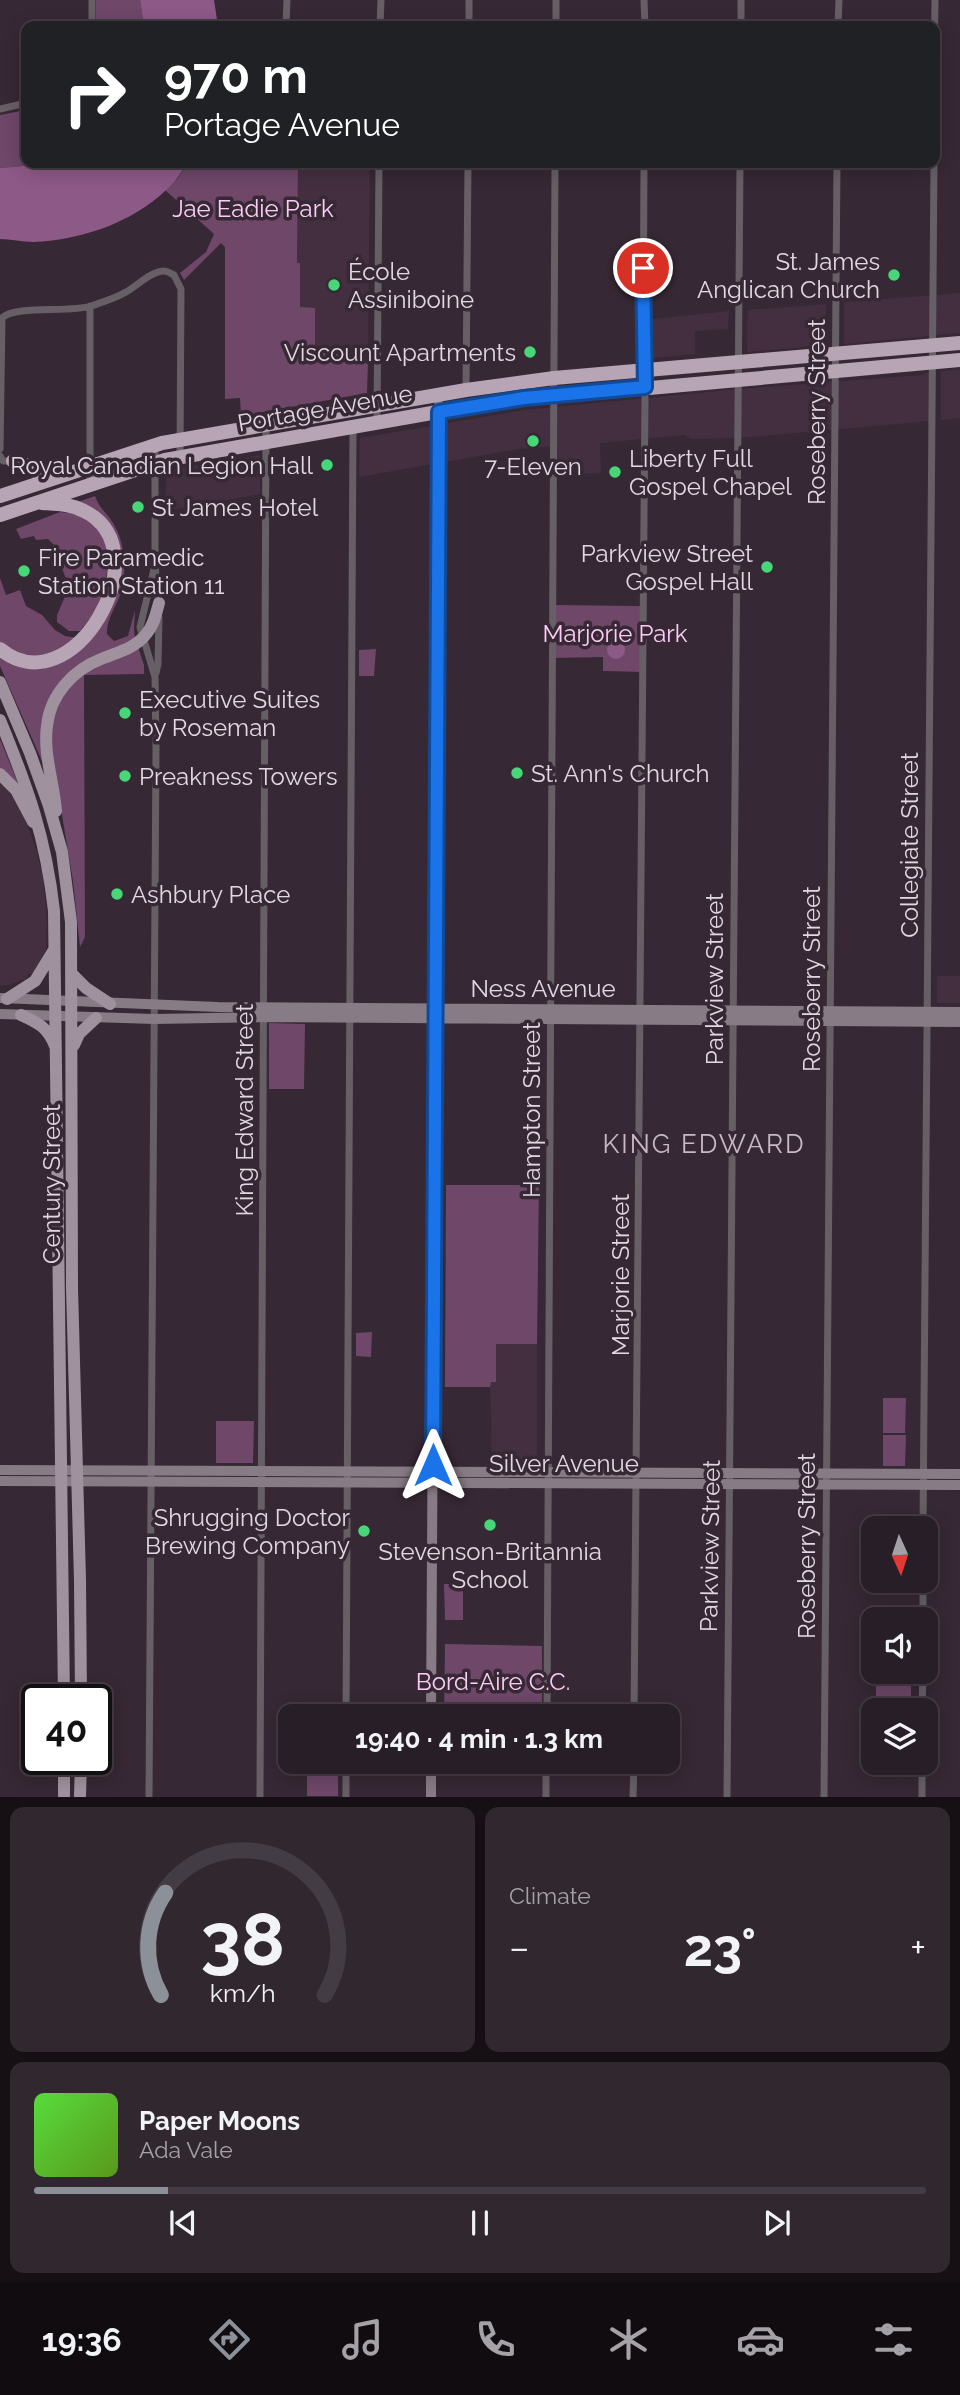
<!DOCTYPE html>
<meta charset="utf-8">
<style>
body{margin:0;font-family:Raleway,sans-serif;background:#30272f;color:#f1f3f6;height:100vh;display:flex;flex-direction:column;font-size:26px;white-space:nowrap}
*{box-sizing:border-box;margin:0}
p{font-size:23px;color:#a5a2a7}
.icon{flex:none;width:38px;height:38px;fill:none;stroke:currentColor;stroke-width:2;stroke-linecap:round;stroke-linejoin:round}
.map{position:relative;height:1797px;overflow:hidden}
.sheet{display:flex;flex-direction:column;gap:10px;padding:10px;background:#161015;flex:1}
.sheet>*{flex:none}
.top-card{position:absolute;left:21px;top:21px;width:919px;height:147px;border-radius:14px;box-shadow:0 4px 18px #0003,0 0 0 2px #443c44;background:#202124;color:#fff;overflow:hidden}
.needle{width:46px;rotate:177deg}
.controls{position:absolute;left:861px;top:1516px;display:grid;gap:14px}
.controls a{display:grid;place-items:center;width:77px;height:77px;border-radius:14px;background:#281e27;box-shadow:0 4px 18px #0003,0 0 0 2px #443c44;font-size:35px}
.speed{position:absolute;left:21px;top:1684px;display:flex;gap:14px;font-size:35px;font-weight:700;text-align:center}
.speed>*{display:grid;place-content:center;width:91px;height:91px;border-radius:50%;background:#281e27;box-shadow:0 4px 18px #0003,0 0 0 2px #443c44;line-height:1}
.speed .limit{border:4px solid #111;border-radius:10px;background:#fff;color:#111}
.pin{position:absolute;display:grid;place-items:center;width:60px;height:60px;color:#fff;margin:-30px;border:4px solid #fff;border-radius:50%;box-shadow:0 2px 7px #0007}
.me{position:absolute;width:77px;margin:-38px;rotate:0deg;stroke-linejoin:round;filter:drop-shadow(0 0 5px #0008)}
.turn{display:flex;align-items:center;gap:24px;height:147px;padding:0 28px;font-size:32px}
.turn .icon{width:91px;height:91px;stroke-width:2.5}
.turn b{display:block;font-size:49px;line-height:60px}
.big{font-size:52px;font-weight:700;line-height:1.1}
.sheet .card{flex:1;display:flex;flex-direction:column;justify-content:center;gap:10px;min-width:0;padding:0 24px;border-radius:14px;background:#30272f}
.sheet .dial{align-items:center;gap:0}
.dial svg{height:182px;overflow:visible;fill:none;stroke:#443c44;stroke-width:7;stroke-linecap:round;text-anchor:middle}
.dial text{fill:#f1f3f6;stroke:none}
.song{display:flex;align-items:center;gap:21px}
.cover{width:84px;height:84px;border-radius:10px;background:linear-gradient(135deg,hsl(110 70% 55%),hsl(90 70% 35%))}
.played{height:7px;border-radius:4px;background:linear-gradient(90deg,#8c9099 15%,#443c44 15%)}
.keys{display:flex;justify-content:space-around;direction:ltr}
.heat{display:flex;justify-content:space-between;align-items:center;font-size:38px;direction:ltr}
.sheet .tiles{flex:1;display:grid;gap:10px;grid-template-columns:1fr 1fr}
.card:last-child{grid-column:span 2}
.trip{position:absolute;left:278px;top:1704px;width:402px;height:70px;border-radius:14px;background:#281e27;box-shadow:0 4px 18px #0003,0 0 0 2px #443c44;font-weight:700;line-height:70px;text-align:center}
.tabs{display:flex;height:112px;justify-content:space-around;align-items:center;background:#100c10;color:#a5a2a7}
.tabs .icon{width:49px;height:49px}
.tabs .current{color:#8c9099}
.tabs b{font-size:32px;color:#f1f3f6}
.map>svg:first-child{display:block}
.built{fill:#432f40}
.green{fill:#6e4769}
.water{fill:#8d5987}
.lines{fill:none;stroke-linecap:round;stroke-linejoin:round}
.street{stroke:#675f66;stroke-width:7}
.secondary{stroke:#877b85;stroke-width:10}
.primary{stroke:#a0919e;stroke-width:12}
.highway{stroke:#b7a4b4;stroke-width:14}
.route-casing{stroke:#114b97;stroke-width:18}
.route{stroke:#1a73e8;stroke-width:12}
.poi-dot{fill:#48d778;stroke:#362834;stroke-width:2.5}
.labels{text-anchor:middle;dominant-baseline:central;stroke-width:7;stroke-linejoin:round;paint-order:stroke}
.park-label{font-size:24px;fill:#fbccf4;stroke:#362834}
.poi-label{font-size:24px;fill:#e2d8e1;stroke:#362834;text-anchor:start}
.street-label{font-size:24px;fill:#e2d8e1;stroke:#362834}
.neighbourhood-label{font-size:26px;letter-spacing:2px;fill:#cab7c7;stroke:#362834}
</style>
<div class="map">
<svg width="960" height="1797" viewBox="0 0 960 1797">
<rect width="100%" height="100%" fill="#362834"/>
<path class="built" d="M298,163h72l-2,200h-20l-9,-5 -4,-5 -20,-1v-43l-15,-1v-45h-3z
M960,293v40l-116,11v-42z
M826,304l-1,41 -78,7 1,-42z
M729,311l-1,18 -33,2v23l-51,5v-39z
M960,369v49l-19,2v-49z
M932,371l-1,50 -193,17 -47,1 -6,-4 -85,8 1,30 -45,2 -1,-29 -36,3 -160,28 1,-39 164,-28 215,-21 183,-14z
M260,455v39l-95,17 1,-41z
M0,782l9,9 15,26 13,34 7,33 3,37 -1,29 -4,15 -8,10 -4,-2 -5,6 -16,6h-9z
M937,976h23v27h-23z
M496,1344h41v121h-45l-2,-83 6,-1z"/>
<path class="green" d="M96,0h44l4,26h-48z
M26,110v53h32l-58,5v-53z
M188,163h110l-1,97v3h3v44l15,1v44l21,1c7,12 19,10 32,10l-1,30 -126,23 -1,-18 -15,1v-152l-4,-4 -37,37 -4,-7 26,-21 8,-18 -49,-44 12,-11z
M95,496c4,12 12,17 18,27 12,19 14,48 8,69 -4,14 -15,27 -14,42l7,7 14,-5 7,-26 -1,18 1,12 -78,48 -12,73h-3l-42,-95v-12l35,12 65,-42 14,-80 -36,-42z
M70,510l30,19 9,21 -5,51 -24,30h-11l-12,-9v-7l12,-28 -16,-43 -5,-5 -12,1 -2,-4 -13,3 -5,-10 44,-17 8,1z
M0,578l6,17 14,-5 6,16 16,9 13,15 10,6 13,2 -38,21 -40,-13z
M553,605l90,1v66l-40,-1v-14l-51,1z
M138,647l6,18v9l-60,1 1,262 -5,10 -7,-66 -23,-138 3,-32 24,-35z
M376,649l-2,27h-15v-26z
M0,739l20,49 -20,-18z
M269,1023l36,1 -1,65h-35z
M446,1185h93l-2,159h-41v38h-5l-1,5h-45z
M372,1332l-1,25 -15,-1v-23z
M883,1398h23l-1,35h-22z
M216,1421h38l-1,42h-37z
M883,1435h23l-1,31h-22z
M444,1584h19v36h-18z
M445,1644l97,2v71h-98z
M876,1674h35v36h-35z
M307,1762h31v34h-31z
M443,1762h99v7h-99z"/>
<path class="water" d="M140,0h74l4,26h-74z
M58,163h130c-5,5 -8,12 -13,18 -35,39 -90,59 -142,61 -11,0 -22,-3 -33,-3v-71z
M607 650a9 9 0 1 1 18 0a9 9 0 1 1-18 0Z"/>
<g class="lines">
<path class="street" d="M644,0l1,26
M92,26v-26
M286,26l1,-26
M380,26l1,-26
M469,26v-26
M556,26v-26
M741,26v-26
M838,26l1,-26
M934,82l1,-82
M0,109l26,-6
M466,389l2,-226
M377,422l2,-259
M155,444v121l4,41
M0,449l2,-131c13,-13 67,-5 89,-12 12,-4 25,-8 35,-14 11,-6 25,-21 38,-21 4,0 6,2 10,4l7,14 -1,167
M0,456l3,5h10
M90,484v-178
M156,673l2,-9 1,-46
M923,1528l11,-1365
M923,1619v-39
M922,1710l1,-39
M346,1717l7,-1290
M547,1717l8,-1554
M634,1717l11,-1318 -2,-28 1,-208
M149,1797l7,-1048 -1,-72 -15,-50 15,-62
M260,1797l6,-1372
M346,1797v-35
M546,1797v-35
M633,1797l1,-35
M727,1797l13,-1634
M824,1797l13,-1634
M922,1797v-35"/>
<path class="secondary" d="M0,998l218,9 742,5
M0,1014l154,5 110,-2 696,5
M0,1470l960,4
M0,1481l960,4
M431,1717l8,-1312
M431,1797v-35"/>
<path class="primary" d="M0,682l30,71 19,53 13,46 9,70 1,366 8,292 1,119
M0,720c28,68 46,118 54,191l10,788
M0,774l16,16 17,32
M56,811c-2,-28 -13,-57 -9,-85 3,-31 26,-56 54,-67 17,-7 35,-11 46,-26 7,-8 9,-19 12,-30
M73,975l13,13 24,16
M7,999l28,-18 19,-31
M21,1015c18,8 27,13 34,31
M74,1045l5,-11 17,-16
M64,1797v-38
M80,1797l1,-38"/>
<path class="highway" d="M13,461l19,6 14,14
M0,496l162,-53 304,-53 88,-12 406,-35
M0,515l165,-55 329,-58 466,-42
M0,649c72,60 164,-99 84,-138 -13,-7 -28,-7 -42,-8"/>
</g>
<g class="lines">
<g class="route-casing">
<path id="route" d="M433,1465l6,-1053 85,-14 121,-11 -2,-119"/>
</g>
<use href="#route" class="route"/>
</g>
<g class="poi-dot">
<circle cx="894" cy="275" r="7"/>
<circle cx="334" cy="285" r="7"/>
<circle cx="530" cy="352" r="7"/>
<circle cx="533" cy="441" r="7"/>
<circle cx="327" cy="465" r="7"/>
<circle cx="615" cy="472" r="7"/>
<circle cx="138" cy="507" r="7"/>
<circle cx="767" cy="567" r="7"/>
<circle cx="24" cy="571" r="7"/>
<circle cx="125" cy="713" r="7"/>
<circle cx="517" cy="773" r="7"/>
<circle cx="125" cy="776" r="7"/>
<circle cx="117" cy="894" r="7"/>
<circle cx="490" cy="1525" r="7"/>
<circle cx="364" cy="1531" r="7"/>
</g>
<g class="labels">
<g class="park-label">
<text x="253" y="208">Jae Eadie Park</text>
<text x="615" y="633">Marjorie Park</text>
<text x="493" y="1681">Bord-Aire C.C.</text>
</g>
<g class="poi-label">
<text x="880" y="261" text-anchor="end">St. James<tspan x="880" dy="28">Anglican Church</tspan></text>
<text x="348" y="271">École<tspan x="348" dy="28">Assiniboine</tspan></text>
<text x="516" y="352" text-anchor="end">Viscount Apartments</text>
<text x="629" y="458">Liberty Full<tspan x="629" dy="28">Gospel Chapel</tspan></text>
<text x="313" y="465" text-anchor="end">Royal Canadian Legion Hall</text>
<text x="533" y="466" text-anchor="middle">7-Eleven</text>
<text x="152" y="507">St James Hotel</text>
<text x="753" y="553" text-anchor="end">Parkview Street<tspan x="753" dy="28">Gospel Hall</tspan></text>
<text x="38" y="557">Fire Paramedic<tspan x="38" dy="28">Station Station 11</tspan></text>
<text x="139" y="699">Executive Suites<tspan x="139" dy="28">by Roseman</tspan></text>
<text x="531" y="773">St. Ann's Church</text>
<text x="139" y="776">Preakness Towers</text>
<text x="131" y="894">Ashbury Place</text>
<text x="350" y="1517" text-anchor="end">Shrugging Doctor<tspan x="350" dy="28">Brewing Company</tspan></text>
<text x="490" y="1551" text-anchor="middle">Stevenson-Britannia<tspan x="490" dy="28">School</tspan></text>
</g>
<g class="street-label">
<text transform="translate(325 408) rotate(-10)">Portage Avenue</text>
<text transform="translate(816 412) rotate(-90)">Roseberry Street</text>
<text transform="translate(909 845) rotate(-90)">Collegiate Street</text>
<text transform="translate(714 979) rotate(-90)">Parkview Street</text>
<text transform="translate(811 979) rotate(-90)">Roseberry Street</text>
<text x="543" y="988">Ness Avenue</text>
<text transform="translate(244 1110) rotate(-90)">King Edward Street</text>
<text transform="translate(531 1110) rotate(-90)">Hampton Street</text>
<text transform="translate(51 1184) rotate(-90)">Century Street</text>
<text transform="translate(620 1275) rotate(-90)">Marjorie Street</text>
<text x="564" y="1463">Silver Avenue</text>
<text transform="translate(710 1546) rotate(-89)">Parkview Street</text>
<text transform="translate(806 1546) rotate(-90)">Roseberry Street</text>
</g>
<g class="neighbourhood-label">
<text x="704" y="1144">KING EDWARD</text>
</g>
</g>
</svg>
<div class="controls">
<a><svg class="needle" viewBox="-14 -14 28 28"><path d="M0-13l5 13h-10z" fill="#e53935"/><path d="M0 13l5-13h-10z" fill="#a5a2a7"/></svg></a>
<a><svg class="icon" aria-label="sound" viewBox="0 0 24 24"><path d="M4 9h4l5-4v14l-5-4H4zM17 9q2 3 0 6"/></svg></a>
<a><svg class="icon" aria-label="layers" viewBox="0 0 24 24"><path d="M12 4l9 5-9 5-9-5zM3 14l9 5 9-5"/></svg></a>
</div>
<div class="speed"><div class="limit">40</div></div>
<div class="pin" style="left:643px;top:268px;background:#d93025"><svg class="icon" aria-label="arrive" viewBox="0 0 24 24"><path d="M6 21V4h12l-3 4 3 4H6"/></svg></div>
<svg class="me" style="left:433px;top:1465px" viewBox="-20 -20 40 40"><path d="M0-17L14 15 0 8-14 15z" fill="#1a73e8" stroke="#fff" stroke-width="4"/></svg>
<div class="trip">19:40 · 4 min · 1.3 km</div>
<div class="top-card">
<div class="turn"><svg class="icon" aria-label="right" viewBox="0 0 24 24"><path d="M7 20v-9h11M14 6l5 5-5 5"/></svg><div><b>970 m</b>Portage Avenue</div></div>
</div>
</div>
<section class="sheet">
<div class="tiles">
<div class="card dial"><svg viewBox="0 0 100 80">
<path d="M14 69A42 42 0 1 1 86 69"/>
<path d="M14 69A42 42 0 0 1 16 24" stroke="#8c9099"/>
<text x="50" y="56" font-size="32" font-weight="700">38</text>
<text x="50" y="72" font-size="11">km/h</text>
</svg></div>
<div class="card"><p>Climate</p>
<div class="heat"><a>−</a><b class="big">23°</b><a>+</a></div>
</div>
<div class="card">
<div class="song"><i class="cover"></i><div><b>Paper Moons</b><p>Ada Vale</p></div></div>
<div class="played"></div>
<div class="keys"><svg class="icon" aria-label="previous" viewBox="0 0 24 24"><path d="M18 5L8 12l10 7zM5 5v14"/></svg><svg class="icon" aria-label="pause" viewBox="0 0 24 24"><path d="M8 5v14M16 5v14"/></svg><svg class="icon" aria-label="next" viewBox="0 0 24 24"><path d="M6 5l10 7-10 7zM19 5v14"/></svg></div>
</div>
</div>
</section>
<nav class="tabs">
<b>19:36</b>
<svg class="icon current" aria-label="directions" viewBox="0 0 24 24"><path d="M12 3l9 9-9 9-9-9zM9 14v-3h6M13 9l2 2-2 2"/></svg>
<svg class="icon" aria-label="music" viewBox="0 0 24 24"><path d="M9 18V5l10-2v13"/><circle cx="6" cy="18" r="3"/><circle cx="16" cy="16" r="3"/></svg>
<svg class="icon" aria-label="phone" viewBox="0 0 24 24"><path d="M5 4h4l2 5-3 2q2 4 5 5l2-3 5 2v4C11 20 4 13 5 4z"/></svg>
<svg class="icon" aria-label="climate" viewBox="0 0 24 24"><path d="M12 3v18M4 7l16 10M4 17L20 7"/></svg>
<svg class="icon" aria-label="car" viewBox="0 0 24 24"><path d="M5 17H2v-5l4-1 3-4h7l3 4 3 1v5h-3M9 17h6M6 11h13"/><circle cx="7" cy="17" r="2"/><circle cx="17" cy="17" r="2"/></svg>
<svg class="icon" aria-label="filters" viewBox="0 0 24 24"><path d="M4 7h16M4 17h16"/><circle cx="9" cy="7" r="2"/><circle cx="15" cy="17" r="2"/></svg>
</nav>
